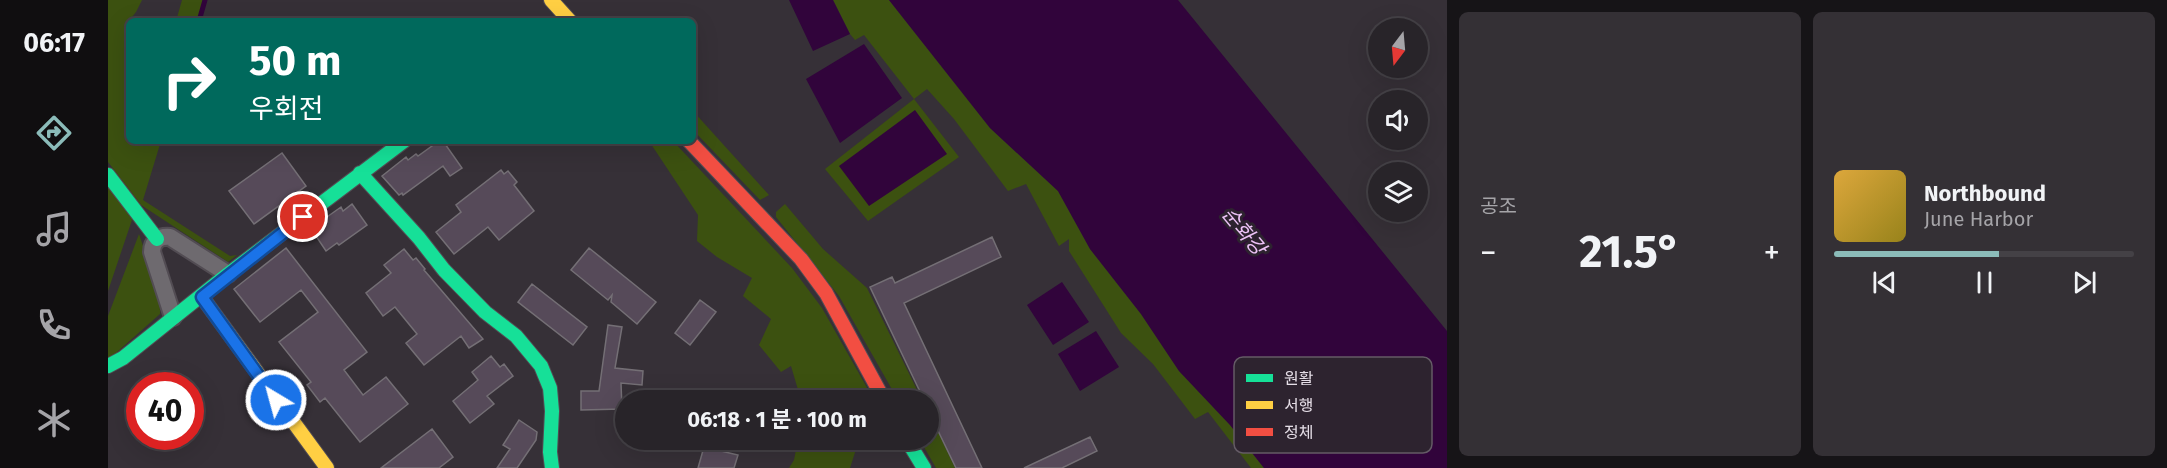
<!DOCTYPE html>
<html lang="ko">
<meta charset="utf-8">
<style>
body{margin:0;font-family:"Fira Sans","Noto Sans KR",sans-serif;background:#343035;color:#f1f3f6;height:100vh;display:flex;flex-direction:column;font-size:22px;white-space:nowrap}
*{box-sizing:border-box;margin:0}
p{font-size:20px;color:#a5a4a8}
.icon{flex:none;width:33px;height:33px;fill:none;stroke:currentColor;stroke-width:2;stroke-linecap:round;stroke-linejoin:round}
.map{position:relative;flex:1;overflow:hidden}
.drawer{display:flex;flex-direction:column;gap:12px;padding:12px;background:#161417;width:720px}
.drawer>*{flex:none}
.guide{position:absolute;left:18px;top:18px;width:570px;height:126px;border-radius:9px;box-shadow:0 6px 24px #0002,0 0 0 2px #444146;background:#00695c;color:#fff;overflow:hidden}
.needle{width:39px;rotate:196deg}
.buttons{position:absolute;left:1260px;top:18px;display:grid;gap:12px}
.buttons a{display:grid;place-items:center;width:60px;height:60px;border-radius:50%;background:#282429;box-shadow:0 6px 24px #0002,0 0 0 2px #444146;font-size:30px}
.speed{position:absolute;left:18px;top:372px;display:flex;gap:12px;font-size:30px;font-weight:700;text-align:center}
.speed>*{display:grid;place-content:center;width:78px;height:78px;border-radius:50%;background:#282429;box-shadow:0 6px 24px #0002,0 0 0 2px #444146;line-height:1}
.speed .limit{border:9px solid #d22;background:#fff;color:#111}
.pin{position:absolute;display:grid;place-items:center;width:51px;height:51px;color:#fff;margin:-26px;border:3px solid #fff;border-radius:50%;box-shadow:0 2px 6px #0007}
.me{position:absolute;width:66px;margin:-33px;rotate:323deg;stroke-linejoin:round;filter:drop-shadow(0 0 4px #0008)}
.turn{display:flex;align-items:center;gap:21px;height:126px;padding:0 24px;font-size:27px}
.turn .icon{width:78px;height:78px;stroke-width:2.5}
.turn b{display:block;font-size:42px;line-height:51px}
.big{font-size:45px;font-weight:700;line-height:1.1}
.drawer .card{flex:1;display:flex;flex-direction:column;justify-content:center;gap:9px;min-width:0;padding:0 21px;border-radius:9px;background:#343035}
.song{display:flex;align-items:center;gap:18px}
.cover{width:72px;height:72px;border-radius:9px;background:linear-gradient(135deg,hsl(40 70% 55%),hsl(50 70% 35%))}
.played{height:6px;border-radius:3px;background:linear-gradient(90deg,#8bbbb9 55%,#444146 55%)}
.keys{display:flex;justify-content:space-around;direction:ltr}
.heat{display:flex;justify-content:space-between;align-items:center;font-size:33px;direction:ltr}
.drawer .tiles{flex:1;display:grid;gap:12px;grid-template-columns:repeat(2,1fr)}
.trip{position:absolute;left:507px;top:390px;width:324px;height:60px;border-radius:30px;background:#282429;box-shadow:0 6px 24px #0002,0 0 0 2px #444146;font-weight:700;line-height:60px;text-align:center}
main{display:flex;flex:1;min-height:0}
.tabs{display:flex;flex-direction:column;width:108px;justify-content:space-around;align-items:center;background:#100e10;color:#a5a4a8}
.tabs .icon{width:42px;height:42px}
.tabs .selected{color:#8bbbb9}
.tabs b{font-size:27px;color:#f1f3f6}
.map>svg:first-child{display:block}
.green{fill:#3c5110}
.water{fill:#31043b}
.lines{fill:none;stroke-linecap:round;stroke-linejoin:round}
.stream{stroke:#31043b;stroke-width:5}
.building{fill:#564a59;stroke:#746f75;stroke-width:1.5}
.street-casing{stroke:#524c53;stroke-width:20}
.fast-casing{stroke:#524c53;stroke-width:16}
.slow-casing{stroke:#524c53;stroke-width:16}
.jam-casing{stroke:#524c53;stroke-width:16}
.street{stroke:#6e6a6f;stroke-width:16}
.fast{stroke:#16e098;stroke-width:14}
.slow{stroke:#ffcf43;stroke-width:14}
.jam{stroke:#f24e42;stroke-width:14}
.route-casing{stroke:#114b97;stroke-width:15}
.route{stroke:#1a73e8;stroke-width:10}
.labels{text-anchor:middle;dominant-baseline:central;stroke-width:6;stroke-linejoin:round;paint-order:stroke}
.water-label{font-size:20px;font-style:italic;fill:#eec3f8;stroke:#2d232f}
.key{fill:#2d232f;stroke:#645b66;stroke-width:1.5}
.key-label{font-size:16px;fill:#e5dee7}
</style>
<main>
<nav class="tabs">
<b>06:17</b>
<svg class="icon selected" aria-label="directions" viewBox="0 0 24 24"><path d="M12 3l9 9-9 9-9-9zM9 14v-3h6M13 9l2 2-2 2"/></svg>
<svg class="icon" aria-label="music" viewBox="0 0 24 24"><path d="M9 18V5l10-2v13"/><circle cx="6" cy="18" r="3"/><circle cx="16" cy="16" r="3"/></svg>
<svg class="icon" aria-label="phone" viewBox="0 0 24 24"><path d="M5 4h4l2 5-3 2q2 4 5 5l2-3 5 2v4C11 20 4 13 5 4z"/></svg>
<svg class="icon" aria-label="climate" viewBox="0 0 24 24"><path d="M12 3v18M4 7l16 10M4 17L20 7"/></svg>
</nav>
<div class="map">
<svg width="1339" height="468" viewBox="0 0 1339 468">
<rect width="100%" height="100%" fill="#363037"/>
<path class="green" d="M0,0h34l-6,12 -7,9v120h32l-18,59 87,56 7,-1 -9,7 -87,-57 -33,-43z
M74,0h21l-5,21h-22z
M725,0h56l101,128 68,63 32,58 51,65 38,57 51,54 34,43h-13l-43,-56 -13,7 -42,-55 -32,-31 -52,-82v-12l-10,7 -33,-62 -18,7 -54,-72 -27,-30 -13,10 45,58 -91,64 -43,-52 89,-70 -50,-64 -9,5 -5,-6z
M585,111l76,84 -9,5 -67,-70z
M541,141h24l119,127 30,40 52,92h-73l-10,-34 -10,6 -22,-27 12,-26 -28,-23 9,-18 -35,-21 -20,-16 1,-26z
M0,185l25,32 -25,74z
M677,204l38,45 44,39 55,112h-24l-59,-104 -63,-79v-5z
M31,234c8,25 22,54 21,80l-52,46v-44z
M821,413l26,55h-19l-16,-28h8z
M690,440h61l-9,28h-61l5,-8z"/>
<path class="water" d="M681,0h44l17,34 -37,17z
M781,0h289l269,331v137h-183l-34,-43 -51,-54 -38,-57 -51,-65 -32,-58 -68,-63z
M756,44l38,54 -62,45 -34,-64z
M807,110l32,44 -78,52 -30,-40z
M954,282l27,40 -36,23 -26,-40z
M988,331l23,36 -39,24 -22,-37z"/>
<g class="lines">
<path class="stream" d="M91,21l6,-21"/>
</g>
<path class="building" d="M331,141h4l19,27 -12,8 -7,-10 -40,29 -1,-2 -3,2 -17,-19 24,-19 2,3 8,-6 2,2z
M174,153l24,33 -52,38 -25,-33z
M393,170l3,4 4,-3 9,11 -3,3 20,26 -35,29 -11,-13 -34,27 -18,-22 25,-20 -5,-7z
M244,204l15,21 -28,20 -2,-2 -11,8 -12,-18 2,-2 -3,-4 28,-20 2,4z
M884,237l9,20 -97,46 78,165h-26l-28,-58v-10h-4l-54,-113 22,-10 3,6z
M178,248l81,104 -23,18 19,25 23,-18 22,27 -48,38 -35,-44 -5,4 -13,-17 4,-3 -32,-40 39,-30 -17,-22 -41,32 -26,-33z
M481,248l67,54 -19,22 -26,-22 1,-7 -4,5 -37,-30z
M296,249l9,11 3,-2 9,11 -1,1 59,69 -14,9 -8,-12 -37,29 -18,-22 11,-9 -22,-27 -12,9 -17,-23 25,-20 -7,-8z
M424,284l55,43 -14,18 -55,-43z
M592,300l16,12 -26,33 -15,-12z
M500,325l14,2 -7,41 28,3 -1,14 -21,-2 1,26 -41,1v-19h18z
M383,356l9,11 4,-3 9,12 -26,20 7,8 -24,19 -17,-22 25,-21 -6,-8z
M411,420l18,12 -1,8 -19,28h-20l13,-19 -7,-4z
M324,429l21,28 -14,11h-58z
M982,437l7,14 -35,17h-38z
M596,447l34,8 -4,13h-36z"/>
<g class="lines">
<g class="street-casing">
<path id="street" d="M65,317l-21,-65c0,-11 7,-16 18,-15l58,37"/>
</g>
<g class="fast-casing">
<path id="fast" d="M252,173l59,65 25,32 41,42 31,24 25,30 9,22 2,23 -2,41 2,16
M0,175l49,64
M0,366l15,-8 105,-84 176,-133
M799,440l17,28"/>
</g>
<g class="slow-casing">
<path id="slow" d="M443,0l19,21
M94,297l125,171"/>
</g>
<g class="jam-casing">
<path id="jam" d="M581,141l112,118 25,34 58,107"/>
</g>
<use href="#street" class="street"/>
<use href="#fast" class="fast"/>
<use href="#slow" class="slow"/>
<use href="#jam" class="jam"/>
</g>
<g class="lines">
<g class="route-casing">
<path id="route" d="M168,400l-74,-103 101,-80"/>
</g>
<use href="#route" class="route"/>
</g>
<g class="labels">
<g class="water-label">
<text transform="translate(1136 231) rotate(50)">순화강</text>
</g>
</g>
<rect x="1126" y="357" width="198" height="96" rx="9" class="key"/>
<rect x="1138" y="374" width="27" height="8" fill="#16e098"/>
<rect x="1138" y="401" width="27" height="8" fill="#ffcf43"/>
<rect x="1138" y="428" width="27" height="8" fill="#f24e42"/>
<g class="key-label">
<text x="1176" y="384">원활</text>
<text x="1176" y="411">서행</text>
<text x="1176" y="438">정체</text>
</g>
</svg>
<div class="buttons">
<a><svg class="needle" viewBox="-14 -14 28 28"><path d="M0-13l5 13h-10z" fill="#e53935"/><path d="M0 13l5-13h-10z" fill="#a5a4a8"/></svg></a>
<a><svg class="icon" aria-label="sound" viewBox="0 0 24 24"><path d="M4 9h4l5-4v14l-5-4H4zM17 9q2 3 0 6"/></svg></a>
<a><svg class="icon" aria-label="layers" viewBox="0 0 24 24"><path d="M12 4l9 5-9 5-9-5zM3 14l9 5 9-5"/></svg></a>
</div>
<div class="speed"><div class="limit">40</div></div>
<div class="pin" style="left:195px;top:217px;background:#d93025"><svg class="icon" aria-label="arrive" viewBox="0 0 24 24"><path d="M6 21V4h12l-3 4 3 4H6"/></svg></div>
<svg class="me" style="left:168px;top:400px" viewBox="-20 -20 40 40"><circle r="17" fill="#1a73e8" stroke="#fff" stroke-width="3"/><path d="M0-11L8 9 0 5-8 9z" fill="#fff"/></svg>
<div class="trip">06:18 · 1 분 · 100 m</div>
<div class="guide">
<div class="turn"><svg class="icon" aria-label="right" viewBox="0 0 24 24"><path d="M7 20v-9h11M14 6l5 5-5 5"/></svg><div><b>50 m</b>우회전</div></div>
</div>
</div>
<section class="drawer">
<div class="tiles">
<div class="card"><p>공조</p>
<div class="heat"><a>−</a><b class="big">21.5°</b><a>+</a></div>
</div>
<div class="card">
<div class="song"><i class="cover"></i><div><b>Northbound</b><p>June Harbor</p></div></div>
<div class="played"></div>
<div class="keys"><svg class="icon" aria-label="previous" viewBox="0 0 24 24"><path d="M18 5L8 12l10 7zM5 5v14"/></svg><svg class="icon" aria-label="pause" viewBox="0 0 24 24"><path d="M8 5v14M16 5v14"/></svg><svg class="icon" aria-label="next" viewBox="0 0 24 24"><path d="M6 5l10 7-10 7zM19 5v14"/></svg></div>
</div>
</div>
</section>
</main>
